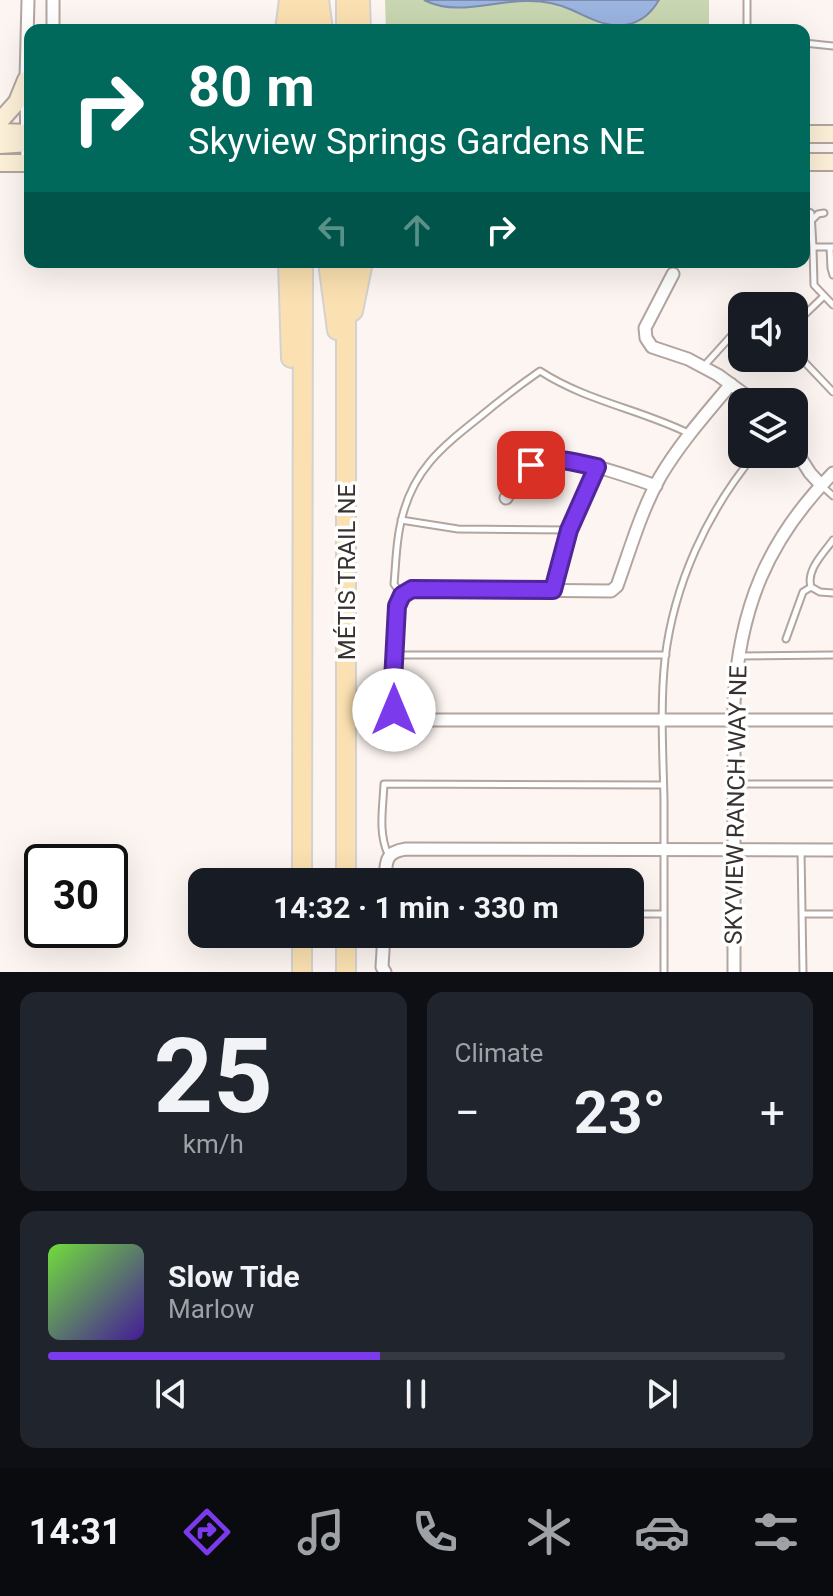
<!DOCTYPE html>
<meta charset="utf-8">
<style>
body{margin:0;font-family:Roboto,sans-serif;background:#20242c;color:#f1f3f6;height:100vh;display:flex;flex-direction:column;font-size:30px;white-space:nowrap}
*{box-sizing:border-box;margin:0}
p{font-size:26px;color:#9ea1a6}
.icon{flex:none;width:44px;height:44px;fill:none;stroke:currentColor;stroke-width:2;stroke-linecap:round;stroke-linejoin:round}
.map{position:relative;height:972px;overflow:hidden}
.sheet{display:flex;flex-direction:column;gap:20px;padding:20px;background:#0d0f14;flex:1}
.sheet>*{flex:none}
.banner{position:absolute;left:24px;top:24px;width:786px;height:244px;border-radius:16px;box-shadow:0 8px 32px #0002;background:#00695c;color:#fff;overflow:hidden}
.fabs{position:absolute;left:728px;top:292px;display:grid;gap:16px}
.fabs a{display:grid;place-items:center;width:80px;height:80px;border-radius:16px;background:#171b24;box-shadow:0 8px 32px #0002;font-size:40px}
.speed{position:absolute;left:24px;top:844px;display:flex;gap:16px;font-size:40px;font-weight:700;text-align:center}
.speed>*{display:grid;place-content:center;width:104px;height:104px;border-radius:50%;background:#171b24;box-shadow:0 8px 32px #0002;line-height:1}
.speed .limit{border:4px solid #111;border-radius:12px;background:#fff;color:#111}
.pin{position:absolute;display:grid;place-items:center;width:68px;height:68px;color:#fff;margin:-34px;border-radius:16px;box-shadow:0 4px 12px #0006}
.me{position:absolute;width:88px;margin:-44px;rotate:0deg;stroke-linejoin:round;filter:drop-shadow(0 0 6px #0008)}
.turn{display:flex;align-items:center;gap:28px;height:168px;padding:0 32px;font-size:36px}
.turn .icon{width:104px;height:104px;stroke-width:2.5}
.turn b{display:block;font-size:56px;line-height:68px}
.lanes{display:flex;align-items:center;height:76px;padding:0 32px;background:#0003;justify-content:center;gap:40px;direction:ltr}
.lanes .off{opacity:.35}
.big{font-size:60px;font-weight:700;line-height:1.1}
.sheet .widget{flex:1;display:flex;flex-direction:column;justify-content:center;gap:12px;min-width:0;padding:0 28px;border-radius:16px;background:#20242c}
.sheet .dial{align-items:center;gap:0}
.dial b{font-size:104px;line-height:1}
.song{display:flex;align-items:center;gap:24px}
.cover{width:96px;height:96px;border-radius:12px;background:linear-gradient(135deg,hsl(100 70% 55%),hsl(260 70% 35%))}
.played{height:8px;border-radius:4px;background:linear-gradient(90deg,#7c3aed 45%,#363941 45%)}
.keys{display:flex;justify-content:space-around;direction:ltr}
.heat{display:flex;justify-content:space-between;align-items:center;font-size:44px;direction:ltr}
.sheet .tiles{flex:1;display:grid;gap:20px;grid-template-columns:1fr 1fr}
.widget:last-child{grid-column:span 2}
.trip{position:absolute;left:188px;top:868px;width:456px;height:80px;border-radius:16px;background:#171b24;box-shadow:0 8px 32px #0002;font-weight:700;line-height:80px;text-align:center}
.menu{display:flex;height:128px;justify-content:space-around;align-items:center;background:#090b0e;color:#9ea1a6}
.menu .icon{width:56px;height:56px}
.menu .current{color:#7c3aed}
.menu b{font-size:36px;color:#f1f3f6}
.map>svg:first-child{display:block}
.green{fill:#c8d7b1}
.water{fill:#9bb4e0;stroke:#7d8dab;stroke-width:2}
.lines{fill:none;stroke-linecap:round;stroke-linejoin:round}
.service-casing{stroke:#b2a59f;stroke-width:9}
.minor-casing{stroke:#b2a59f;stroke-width:15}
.secondary-casing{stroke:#b2a59f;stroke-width:20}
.primary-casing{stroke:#d3d2d1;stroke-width:22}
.service{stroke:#fff;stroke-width:5}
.minor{stroke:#fff;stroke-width:11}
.secondary{stroke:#fdf0d8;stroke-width:16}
.primary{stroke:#fbe1b1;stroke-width:18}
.route-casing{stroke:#51269a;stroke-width:20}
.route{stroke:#7c3aed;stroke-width:14}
.labels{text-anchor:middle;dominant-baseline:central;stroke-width:7;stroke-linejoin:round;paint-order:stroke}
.street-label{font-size:24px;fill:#37322f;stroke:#fff}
</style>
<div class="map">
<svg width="833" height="972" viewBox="0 0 833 972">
<rect width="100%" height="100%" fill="#fdf5f1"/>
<path class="green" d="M385,0h324v30h-323z"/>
<path class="water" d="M424,0h235c-8,13 -17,22 -34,25 -21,2 -35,-7 -53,-15 -13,-6 -29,-9 -43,-9 -34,-1 -72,16 -105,-1z"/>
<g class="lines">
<g class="service-casing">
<path id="service" d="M747,0v30
M804,43l29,3
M804,210l7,3 2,34
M813,219l5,-5 6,-1
M830,247l1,21 2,7
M833,247h-20l1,38 19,20
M794,325l30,-29
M794,351l39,41
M704,366l38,-42
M822,486l11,10
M401,520l57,9 111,1
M833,540c-10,14 -27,30 -22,47l9,5 13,1
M554,589l15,-59 28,-63
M401,594l-7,-10c2,-21 2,-42 7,-62 11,-52 41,-75 80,-106 19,-16 39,-31 59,-45 46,30 99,38 148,62
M786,639l17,-47 8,-5
M395,655h271
M738,656l95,-1
M734,784h99
M801,851l2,121
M388,854c-10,-21 -5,-47 -4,-70l279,1
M630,914h34
M803,914h30
M664,972c0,-57 0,-114 0,-172 -1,-45 -4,-96 1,-141 9,-75 42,-147 90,-205"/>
</g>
<g class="minor-casing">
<path id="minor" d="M53,0v30
M27,163l-1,-83 2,-80
M673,274l-28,54 1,10 6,9 36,12 30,16 37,27
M731,384c-25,30 -51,59 -71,93 -19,34 -30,73 -43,109l-6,5 -199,-2 -10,6 -5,11 -5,94c2,13 7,17 20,20h421
M794,448l16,25 11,12
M506,498c8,-12 19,-33 33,-38 24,-7 92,17 117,26
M385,882c1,-19 -1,-30 21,-33l427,1
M384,934l-2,33 3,5
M734,972v-269c5,-94 33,-163 99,-230"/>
</g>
<g class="secondary-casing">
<path id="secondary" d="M0,121l17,-19 9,-22
M0,132l30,1
M804,134h29
M0,145l30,-2
M804,162h29
M0,163h30"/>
</g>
<g class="primary-casing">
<path id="primary" d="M319,0l4,30
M360,0l1,30
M285,30l4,-30
M304,30v-30
M346,30v-30
M288,262l3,96
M328,262l9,68
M353,311l10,-49
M302,882l1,-620
M346,882v-620
M302,934v38
M346,972v-38"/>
</g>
<use href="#service" class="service"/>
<use href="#minor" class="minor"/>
<use href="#secondary" class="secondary"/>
<use href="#primary" class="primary"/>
</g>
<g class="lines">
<g class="route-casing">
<path id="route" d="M394,710l-2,-10 5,-94 5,-11 10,-6 141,1 16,-60 28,-63c-21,-4 -46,-13 -66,-2"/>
</g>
<use href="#route" class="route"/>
</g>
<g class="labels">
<g class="street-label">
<text transform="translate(347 572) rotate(-90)">MÉTIS TRAIL NE</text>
<text transform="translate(736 805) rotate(-89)">SKYVIEW RANCH WAY NE</text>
</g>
</g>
</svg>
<div class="fabs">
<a><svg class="icon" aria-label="sound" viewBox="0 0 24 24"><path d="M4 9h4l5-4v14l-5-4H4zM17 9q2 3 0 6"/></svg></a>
<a><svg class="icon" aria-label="layers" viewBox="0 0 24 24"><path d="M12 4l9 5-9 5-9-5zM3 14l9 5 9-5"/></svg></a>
</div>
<div class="speed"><div class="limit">30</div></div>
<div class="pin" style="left:531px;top:465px;background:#d93025"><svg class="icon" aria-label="arrive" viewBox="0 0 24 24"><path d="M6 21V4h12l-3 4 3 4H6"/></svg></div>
<svg class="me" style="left:394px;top:710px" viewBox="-20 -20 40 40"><circle r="19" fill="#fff"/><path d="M0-13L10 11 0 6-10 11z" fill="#7c3aed"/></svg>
<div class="trip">14:32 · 1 min · 330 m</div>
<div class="banner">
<div class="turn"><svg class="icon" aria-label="right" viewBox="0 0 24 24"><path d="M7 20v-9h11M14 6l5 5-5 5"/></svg><div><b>80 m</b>Skyview Springs Gardens NE</div></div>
<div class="lanes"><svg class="icon off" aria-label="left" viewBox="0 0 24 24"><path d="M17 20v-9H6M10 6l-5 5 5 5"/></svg><svg class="icon off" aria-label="ahead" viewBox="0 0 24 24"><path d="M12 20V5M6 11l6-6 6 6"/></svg><svg class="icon" aria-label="right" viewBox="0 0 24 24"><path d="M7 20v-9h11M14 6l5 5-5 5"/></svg></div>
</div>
</div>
<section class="sheet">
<div class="tiles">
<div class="widget dial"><b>25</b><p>km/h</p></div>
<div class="widget"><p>Climate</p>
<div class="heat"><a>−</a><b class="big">23°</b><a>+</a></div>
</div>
<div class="widget">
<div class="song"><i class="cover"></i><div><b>Slow Tide</b><p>Marlow</p></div></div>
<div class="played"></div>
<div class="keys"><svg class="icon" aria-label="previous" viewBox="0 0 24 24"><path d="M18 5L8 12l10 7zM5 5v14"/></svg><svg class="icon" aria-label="pause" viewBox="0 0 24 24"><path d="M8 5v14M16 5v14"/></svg><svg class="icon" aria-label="next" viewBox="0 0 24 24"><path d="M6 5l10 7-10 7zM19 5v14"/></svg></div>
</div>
</div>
</section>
<nav class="menu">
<b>14:31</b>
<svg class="icon current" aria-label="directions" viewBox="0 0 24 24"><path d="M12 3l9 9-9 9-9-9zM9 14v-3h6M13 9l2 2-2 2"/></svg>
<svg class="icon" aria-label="music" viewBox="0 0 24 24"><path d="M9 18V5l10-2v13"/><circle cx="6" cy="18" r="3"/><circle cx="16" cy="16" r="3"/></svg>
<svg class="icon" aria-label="phone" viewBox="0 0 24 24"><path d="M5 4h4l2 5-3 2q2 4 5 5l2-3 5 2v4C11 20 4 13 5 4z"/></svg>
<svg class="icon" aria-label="climate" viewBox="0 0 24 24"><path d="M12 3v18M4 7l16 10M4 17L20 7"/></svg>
<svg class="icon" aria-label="car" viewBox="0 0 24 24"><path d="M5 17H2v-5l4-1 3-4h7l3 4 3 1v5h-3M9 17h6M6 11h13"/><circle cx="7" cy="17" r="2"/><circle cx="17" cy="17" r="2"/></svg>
<svg class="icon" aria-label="filters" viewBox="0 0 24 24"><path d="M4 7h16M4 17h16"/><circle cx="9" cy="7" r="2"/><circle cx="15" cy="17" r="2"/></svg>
</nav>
